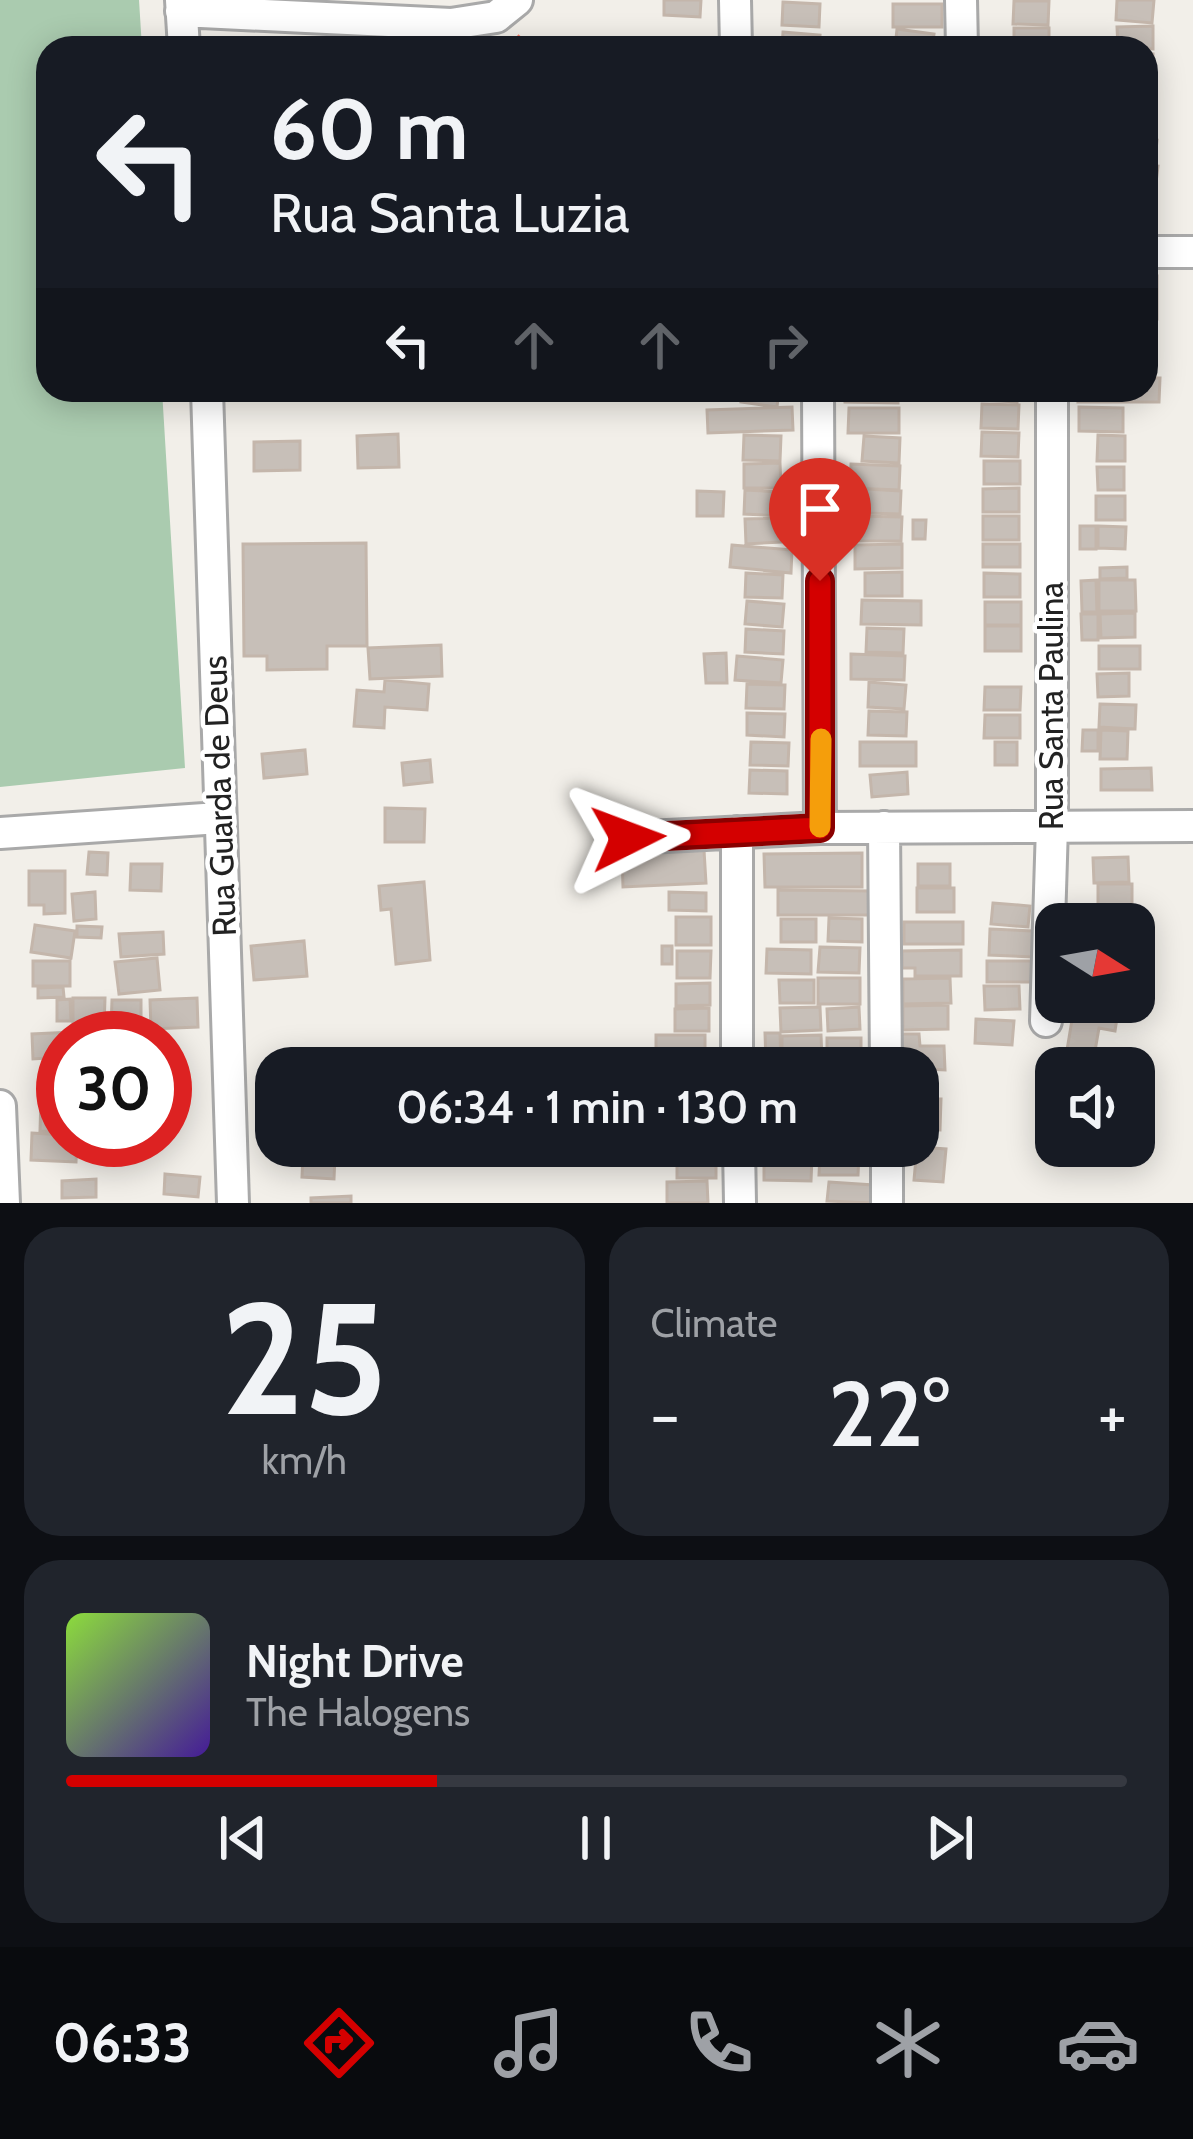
<!DOCTYPE html>
<meta charset="utf-8">
<style>
body{margin:0;font-family:Cabin,sans-serif;background:#20242c;color:#f1f3f6;height:100vh;display:flex;flex-direction:column;font-size:45px;white-space:nowrap}
*{box-sizing:border-box;margin:0}
p{font-size:39px;color:#9ea1a6}
.icon{flex:none;width:66px;height:66px;fill:none;stroke:currentColor;stroke-width:2;stroke-linecap:round;stroke-linejoin:round}
.map{position:relative;height:1203px;overflow:hidden}
.panel{display:flex;flex-direction:column;gap:24px;padding:24px;background:#0d0f14;flex:1}
.panel>*{flex:none}
.hud{position:absolute;left:36px;top:36px;width:1122px;height:366px;border-radius:36px;box-shadow:0 6px 30px #0003;background:#171b24;color:#f1f3f6;overflow:hidden}
.needle{width:78px;rotate:101deg}
.buttons{position:absolute;left:1035px;top:903px;display:grid;gap:24px}
.buttons a{display:grid;place-items:center;width:120px;height:120px;border-radius:24px;background:#171b24;box-shadow:0 6px 30px #0003;font-size:60px}
.speed{position:absolute;left:36px;top:1011px;display:flex;gap:24px;font-size:60px;font-weight:700;text-align:center}
.speed>*{display:grid;place-content:center;width:156px;height:156px;border-radius:50%;background:#171b24;box-shadow:0 6px 30px #0003;line-height:1}
.speed .limit{border:18px solid #d22;background:#fff;color:#111}
.pin{position:absolute;display:grid;place-items:center;width:102px;height:102px;color:#fff;margin:-123px -51px;border-radius:50% 50% 50% 0;rotate:-45deg;box-shadow:0 0 12px #0007}
.pin .icon{rotate:45deg}
.me{position:absolute;width:132px;margin:-66px;rotate:87deg;stroke-linejoin:round;filter:drop-shadow(0 0 9px #0008)}
.turn{display:flex;align-items:center;gap:42px;height:252px;padding:0 36px;font-size:54px}
.turn .icon{width:156px;height:156px;stroke-width:2.5}
.turn b{display:block;font-size:84px;line-height:102px}
.lanes{display:flex;align-items:center;height:114px;padding:0 36px;background:#0003;justify-content:center;gap:60px;direction:ltr}
.lanes .off{opacity:.35}
.big{font-size:90px;font-weight:600;line-height:1.1}
.panel .tile{flex:1;display:flex;flex-direction:column;justify-content:center;gap:18px;min-width:0;padding:0 42px;border-radius:36px;background:#20242c}
.panel .dial{align-items:center;gap:0}
.dial b{font-size:156px;line-height:1}
.song{display:flex;align-items:center;gap:36px}
.cover{width:144px;height:144px;border-radius:18px;background:linear-gradient(135deg,hsl(90 70% 55%),hsl(260 70% 35%))}
.played{height:12px;border-radius:6px;background:linear-gradient(90deg,#d40000 35%,#363941 35%)}
.keys{display:flex;justify-content:space-around;direction:ltr}
.heat{display:flex;justify-content:space-between;align-items:center;font-size:66px;direction:ltr}
.panel .tiles{flex:1;display:grid;gap:24px;grid-template-columns:1fr 1fr}
.tile:last-child{grid-column:span 2}
.trip{position:absolute;left:255px;top:1047px;width:684px;height:120px;border-radius:36px;background:#171b24;box-shadow:0 6px 30px #0003;font-weight:600;line-height:120px;text-align:center}
.tab-bar{display:flex;height:192px;justify-content:space-around;align-items:center;background:#090b0e;color:#9ea1a6}
.tab-bar .icon{width:84px;height:84px}
.tab-bar .current{color:#d40000}
.tab-bar b{font-size:54px;color:#f1f3f6}
.map>svg:first-child{display:block}
.cemetery{fill:#aacbaf}
.building{fill:#c7bfb8;stroke:#c4b6ab;stroke-width:3}
.lines{fill:none;stroke-linecap:round;stroke-linejoin:round}
.minor-casing{stroke:#a9a9a9;stroke-width:36}
.path{stroke:#fa8072;stroke-width:4.5;stroke-dasharray:6 6;stroke-linecap:butt}
.minor{stroke:#fff;stroke-width:30}
.route-casing{stroke:#8a0000;stroke-width:30}
.route{stroke:#d40000;stroke-width:21}
.slow{stroke:#f59e0b;stroke-width:21}
.labels{text-anchor:middle;dominant-baseline:central;stroke-width:9;stroke-linejoin:round;paint-order:stroke}
.street-label{font-size:33px;fill:#222;stroke:#fff}
</style>
<div class="map">
<svg width="1193" height="1203" viewBox="0 0 1193 1203">
<rect width="100%" height="100%" fill="#f2efe9"/>
<path class="cemetery" d="M0,0h139l3,48h-94v342h114l23,378 -185,19z"/>
<path class="building" d="M664,0h37l-1,17 -36,-2z
M1117,0h37l-2,23 -36,-3z
M1014,1h35l-1,24 -35,-1z
M783,2l37,2 -1,23 -37,-2z
M893,4h49v23h-49z
M1153,26v23l-35,-1 -1,-21z
M1014,28h35v20h-35z
M897,29l37,5 -2,14h-37z
M783,32l37,3 -1,13h-37z
M666,39l37,2 -1,7h-36z
M243,40l53,2 -1,6h-52z
M1146,54h7v24h-7z
M1146,80h8v25h-8z
M1146,109l10,1 -2,25 -8,-1z
M1146,139l11,1 -2,21 -9,-1z
M1146,165l12,1 -3,25 -9,-1z
M1146,191h10v25h-10z
M1146,276h11v43h-11z
M1146,378h14l-1,24h-81l1,-12h67z
M743,390h36l-2,17 -36,-5z
M845,390h53v13l-53,-1z
M981,390h36v12l-36,-2z
M982,404l37,1 -1,24 -37,-1z
M792,407l1,23 -85,3 -1,-23z
M1079,407l44,1v24l-44,-1z
M849,408h50v25h-51z
M982,432l37,1 -1,24 -37,-1z
M398,434l1,33 -41,1 -1,-32z
M744,435l37,1 -1,25 -37,-1z
M1098,435l27,1v25h-28z
M864,436l36,2 -1,25 -37,-2z
M300,441v29l-46,1v-29z
M984,461h36v23h-36z
M780,463l1,25h-37v-24z
M851,464l49,2 -1,24 -49,-2z
M1097,467h27v23h-26z
M1019,488v24h-36v-23z
M866,489l35,2 -1,23 -35,-1z
M745,490l37,2 -1,24 -37,-2z
M697,491l27,1 -1,24h-26z
M1096,496h29v24h-29z
M855,516l47,1 -1,24h-47z
M983,516h36v24h-36z
M780,518l1,24 -35,2 -1,-25z
M913,520h13l-1,19h-12z
M1080,526h16v23h-16z
M1098,526l28,1 -1,22 -27,-1z
M366,543l1,103h-40v23l-60,1v-14h-23l-1,-112z
M902,544v24l-47,1v-24z
M983,544h37v23h-37z
M732,545l60,5 -1,23 -61,-6z
M1127,567v11l-27,1v-11z
M902,572v24h-37v-23z
M746,573l37,2 -1,23 -37,-1z
M984,573l36,1v23h-36z
M1096,580l1,32h-15l-1,-31z
M1099,580h36l1,31h-37z
M862,600l59,1v24l-60,-1z
M747,601l37,3 -2,23 -37,-3z
M985,602h36v23h-36z
M1135,613v24l-34,1 -1,-24z
M1081,614h17v26h-16z
M985,626h36v25h-36z
M867,628l37,1 -1,24 -37,-1z
M746,629l38,2 -1,23 -38,-2z
M441,645l1,31 -72,3 -2,-31z
M1099,646h41v23h-41z
M726,653l1,30h-21l-2,-29z
M851,654l54,2 -1,24 -53,-1z
M737,656l46,4 -2,23 -46,-3z
M1129,673v23l-31,1 -1,-23z
M385,680l44,4 -2,26 -42,-3 -1,21 -30,-2 3,-36 27,2z
M869,682l37,3 -2,24 -36,-2z
M747,684l38,1 -1,24 -38,-1z
M985,687h36l-1,23h-36z
M1100,704l36,1 -1,24 -36,-2z
M869,711l38,1 -1,24 -38,-1z
M747,713l38,1 -1,23 -37,-2z
M985,715h35v23h-36z
M1083,730h15v21h-16z
M1101,730l27,1 -1,28h-27z
M751,742l38,1 -1,23 -38,-1z
M860,742h56v24h-56z
M995,742h22v23h-22z
M305,750l2,24 -43,4 -2,-24z
M430,760l2,22 -28,3 -2,-22z
M1151,768l1,22h-51v-21z
M750,770l37,1v23l-38,-1z
M907,772l1,22 -36,3 -2,-22z
M385,808l40,1 -1,33h-39z
M704,850l2,33 -83,4 -1,-33z
M89,852l19,1 -1,22 -20,-1z
M862,853v34h-97l-1,-33z
M1128,857l1,25 -35,1 -1,-25z
M131,864h31l-1,27 -31,-1z
M918,864h32v22h-32z
M29,871h36v42l-21,1v-9h-15z
M424,882l6,78 -34,4 -5,-55 -10,1 -2,-24z
M1098,884h34v27h-34z
M917,888h37v24h-37z
M778,890l96,1v24h-96z
M95,892l1,27 -22,2 -2,-27z
M669,892l37,1v18l-37,-1z
M993,903l37,3 -2,21 -37,-3z
M1141,913l1,26h-8v-15h-48v-10z
M676,917h35v28h-35z
M829,918l33,1v23l-34,-1z
M781,919h35v23h-35z
M904,922h59v22h-59z
M35,925l40,6 -4,27 -40,-6z
M77,926l25,1 -1,11 -24,-1z
M990,929l43,2 -1,26 -43,-2z
M163,932l1,22 -43,3 -2,-23z
M304,941l3,35 -53,4 -3,-34z
M662,946h10v18h-10z
M820,947l40,1 -1,25 -41,-1z
M767,949l44,1v24l-45,-1z
M961,950v26h-46v-8h-13v-17z
M677,951h34l-1,27h-33z
M157,958l3,32 -41,4 -4,-32z
M33,961h37v25h-37z
M987,961h48l-1,21h-47z
M818,978h42v26h-42z
M950,978l1,25 -48,1v-25z
M779,980h35v23h-34z
M710,983v22l-34,1v-22z
M984,986h35l1,23 -35,1z
M63,987l1,10 -26,1v-10z
M73,998h32l-1,30 -31,-1z
M197,998l1,29 -47,2 -1,-29z
M70,999l1,22h-14v-21z
M112,1000h29v28h-30z
M1075,1002l44,3 -4,26 -16,-3 -7,40h-28z
M948,1005v24l-45,1v-24z
M820,1007l1,23 -40,2 -1,-24z
M859,1007l1,22 -32,2 -1,-22z
M709,1008v23h-34v-22z
M976,1019l38,2 -2,24 -37,-2z
M73,1032l1,6h-11v19l-30,2 -1,-25z
M765,1033h15l1,30h-15z
M899,1034h20l1,12h24l1,24 -45,-2z
M656,1035h49v33h-49z
M821,1035l1,25 -40,1v-25z
M827,1038h34v22h-34z
M41,1098l22,1v33l-23,-1z
M918,1099h23l-1,31 -22,-1z
M32,1133l31,2v5h14l-1,22 -45,-2z
M763,1146h56v5h-56z
M825,1146h46v5h-46z
M917,1147l29,2 -3,33 -29,-2z
M820,1153l39,1 -1,21h-39z
M303,1155l32,1 -1,23 -32,-2z
M677,1156l39,1v21h-39z
M764,1156l48,1 -1,24 -47,-1z
M165,1174l35,3 -2,20 -34,-3z
M96,1179v18l-34,1v-17z
M707,1181l1,22h-41v-21z
M829,1182l44,3 -1,18 -45,-2z
M351,1196v7h-40v-5z"/>
<g class="lines">
<g class="minor-casing">
<path id="minor" d="M181,0l3,48
M735,0l1,48
M961,0l1,48
M181,11l270,13 45,-7 21,-17
M1146,252h47
M207,390l26,813
M818,390l2,438
M884,827l2,241
M737,832v236
M0,833l219,-15
M628,838l192,-10 373,-2
M1046,1021l6,-195v-436
M0,1106l4,97
M739,1146l1,57
M887,1146v57"/>
</g>
<path class="path" d="M517,36l14,12"/>
<use href="#minor" class="minor"/>
</g>
<g class="lines">
<g class="route-casing">
<path id="route" d="M628,838l192,-10v-247"/>
</g>
<use href="#route" class="route"/>
<path class="slow" d="M820,827l1,-88"/>
</g>
<g class="labels">
<g class="street-label">
<text transform="translate(1051 706) rotate(-90)">Rua Santa Paulina</text>
<text transform="translate(219 796) rotate(-92)">Rua Guarda de Deus</text>
</g>
</g>
</svg>
<div class="buttons">
<a><svg class="needle" viewBox="-14 -14 28 28"><path d="M0-13l5 13h-10z" fill="#e53935"/><path d="M0 13l5-13h-10z" fill="#9ea1a6"/></svg></a>
<a><svg class="icon" aria-label="sound" viewBox="0 0 24 24"><path d="M4 9h4l5-4v14l-5-4H4zM17 9q2 3 0 6"/></svg></a>
</div>
<div class="speed"><div class="limit">30</div></div>
<div class="pin" style="left:820px;top:581px;background:#d93025"><svg class="icon" aria-label="arrive" viewBox="0 0 24 24"><path d="M6 21V4h12l-3 4 3 4H6"/></svg></div>
<svg class="me" style="left:628px;top:838px" viewBox="-20 -20 40 40"><path d="M0-17L14 15 0 8-14 15z" fill="#d40000" stroke="#fff" stroke-width="4"/></svg>
<div class="trip">06:34 · 1 min · 130 m</div>
<div class="hud">
<div class="turn"><svg class="icon" aria-label="left" viewBox="0 0 24 24"><path d="M17 20v-9H6M10 6l-5 5 5 5"/></svg><div><b>60 m</b>Rua Santa Luzia</div></div>
<div class="lanes"><svg class="icon" aria-label="left" viewBox="0 0 24 24"><path d="M17 20v-9H6M10 6l-5 5 5 5"/></svg><svg class="icon off" aria-label="ahead" viewBox="0 0 24 24"><path d="M12 20V5M6 11l6-6 6 6"/></svg><svg class="icon off" aria-label="ahead" viewBox="0 0 24 24"><path d="M12 20V5M6 11l6-6 6 6"/></svg><svg class="icon off" aria-label="right" viewBox="0 0 24 24"><path d="M7 20v-9h11M14 6l5 5-5 5"/></svg></div>
</div>
</div>
<section class="panel">
<div class="tiles">
<div class="tile dial"><b>25</b><p>km/h</p></div>
<div class="tile"><p>Climate</p>
<div class="heat"><a>−</a><b class="big">22°</b><a>+</a></div>
</div>
<div class="tile">
<div class="song"><i class="cover"></i><div><b>Night Drive</b><p>The Halogens</p></div></div>
<div class="played"></div>
<div class="keys"><svg class="icon" aria-label="previous" viewBox="0 0 24 24"><path d="M18 5L8 12l10 7zM5 5v14"/></svg><svg class="icon" aria-label="pause" viewBox="0 0 24 24"><path d="M8 5v14M16 5v14"/></svg><svg class="icon" aria-label="next" viewBox="0 0 24 24"><path d="M6 5l10 7-10 7zM19 5v14"/></svg></div>
</div>
</div>
</section>
<nav class="tab-bar">
<b>06:33</b>
<svg class="icon current" aria-label="directions" viewBox="0 0 24 24"><path d="M12 3l9 9-9 9-9-9zM9 14v-3h6M13 9l2 2-2 2"/></svg>
<svg class="icon" aria-label="music" viewBox="0 0 24 24"><path d="M9 18V5l10-2v13"/><circle cx="6" cy="18" r="3"/><circle cx="16" cy="16" r="3"/></svg>
<svg class="icon" aria-label="phone" viewBox="0 0 24 24"><path d="M5 4h4l2 5-3 2q2 4 5 5l2-3 5 2v4C11 20 4 13 5 4z"/></svg>
<svg class="icon" aria-label="climate" viewBox="0 0 24 24"><path d="M12 3v18M4 7l16 10M4 17L20 7"/></svg>
<svg class="icon" aria-label="car" viewBox="0 0 24 24"><path d="M5 17H2v-5l4-1 3-4h7l3 4 3 1v5h-3M9 17h6M6 11h13"/><circle cx="7" cy="17" r="2"/><circle cx="17" cy="17" r="2"/></svg>
</nav>
